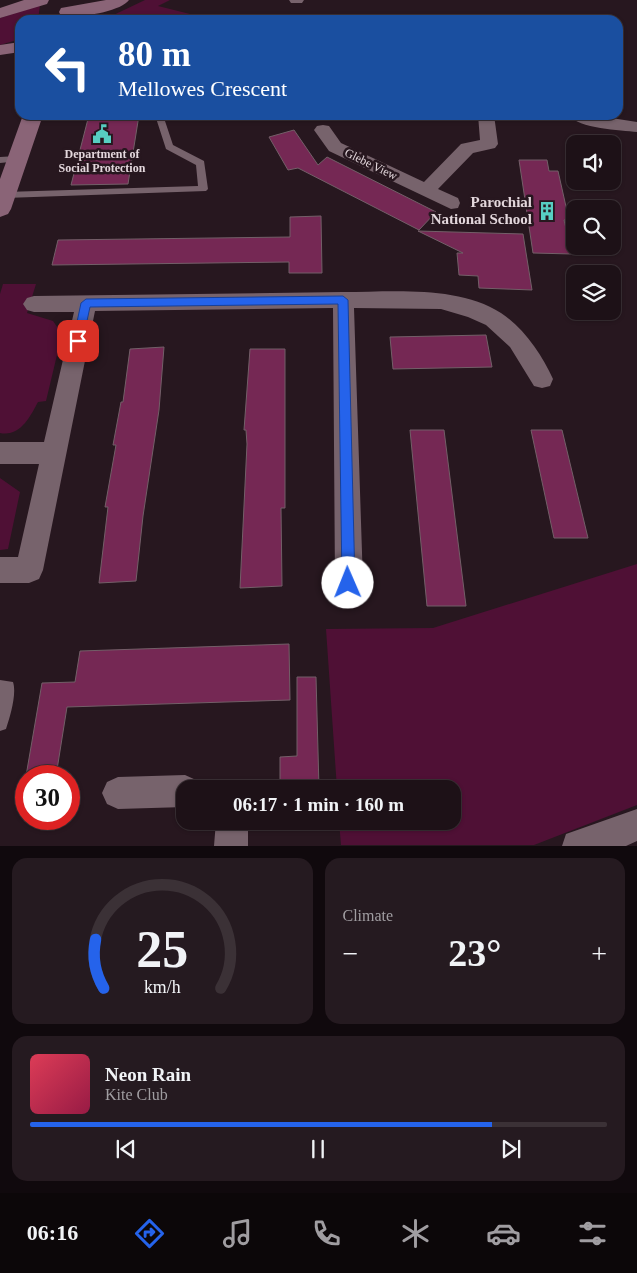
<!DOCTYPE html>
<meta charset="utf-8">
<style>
body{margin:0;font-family:"Times New Roman",serif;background:#251a20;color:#f1f3f6;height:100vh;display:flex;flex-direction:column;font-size:19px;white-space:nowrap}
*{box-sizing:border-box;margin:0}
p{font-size:16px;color:#a09da1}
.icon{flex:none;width:28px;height:28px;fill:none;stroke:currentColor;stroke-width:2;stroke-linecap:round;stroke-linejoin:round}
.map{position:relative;height:846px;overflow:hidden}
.side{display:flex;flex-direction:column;gap:12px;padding:12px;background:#10090d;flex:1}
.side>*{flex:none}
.top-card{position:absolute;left:15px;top:15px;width:608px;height:105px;border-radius:15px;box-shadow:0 1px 4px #0004,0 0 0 1px #3b3136;background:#1a4fa0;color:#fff;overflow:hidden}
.tools{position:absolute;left:566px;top:135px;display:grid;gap:10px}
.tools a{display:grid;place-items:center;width:55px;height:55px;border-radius:10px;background:#1d1117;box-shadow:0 1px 4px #0004,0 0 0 1px #3b3136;font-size:25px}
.speed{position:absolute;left:15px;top:765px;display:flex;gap:10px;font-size:25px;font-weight:700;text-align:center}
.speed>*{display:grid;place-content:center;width:65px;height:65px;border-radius:50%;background:#1d1117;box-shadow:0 1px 4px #0004,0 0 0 1px #3b3136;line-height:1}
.speed .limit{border:8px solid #d22;background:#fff;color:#111}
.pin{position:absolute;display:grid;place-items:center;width:42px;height:42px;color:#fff;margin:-21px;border-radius:10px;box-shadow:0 2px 8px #0006}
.me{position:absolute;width:55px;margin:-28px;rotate:359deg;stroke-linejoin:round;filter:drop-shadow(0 0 4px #0008)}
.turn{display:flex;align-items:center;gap:18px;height:105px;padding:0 20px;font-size:22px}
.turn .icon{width:65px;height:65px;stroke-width:2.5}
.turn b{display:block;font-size:35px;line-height:42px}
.big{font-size:38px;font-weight:700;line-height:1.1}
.side .widget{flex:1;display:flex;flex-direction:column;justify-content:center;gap:8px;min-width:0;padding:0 18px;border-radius:15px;background:#251a20}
.side .dial{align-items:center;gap:0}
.dial svg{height:130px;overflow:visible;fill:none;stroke:#3b3136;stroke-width:7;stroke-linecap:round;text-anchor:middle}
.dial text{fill:#f1f3f6;stroke:none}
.song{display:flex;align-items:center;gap:15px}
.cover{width:60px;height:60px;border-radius:8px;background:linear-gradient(135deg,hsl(350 70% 55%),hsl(340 70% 35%))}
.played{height:5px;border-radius:2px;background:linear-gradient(90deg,#2563eb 80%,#3b3136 80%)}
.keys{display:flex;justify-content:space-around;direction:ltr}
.heat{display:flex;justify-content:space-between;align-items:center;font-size:28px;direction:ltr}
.side .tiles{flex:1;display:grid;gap:12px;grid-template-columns:1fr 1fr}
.widget:last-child{grid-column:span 2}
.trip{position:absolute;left:176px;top:780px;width:285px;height:50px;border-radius:15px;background:#1d1117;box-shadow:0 1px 4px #0004,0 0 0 1px #3b3136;font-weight:700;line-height:50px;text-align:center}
.dock{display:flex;height:80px;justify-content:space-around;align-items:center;background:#0c0709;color:#a09da1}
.dock .icon{width:35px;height:35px}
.dock .on{color:#2563eb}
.dock b{font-size:22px;color:#f1f3f6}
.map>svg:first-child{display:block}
.green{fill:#4f1035}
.building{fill:#752854;stroke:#735f68}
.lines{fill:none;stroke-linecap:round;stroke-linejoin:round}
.service{fill:#77636c;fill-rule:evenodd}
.minor{fill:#77636c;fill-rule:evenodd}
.secondary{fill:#8a6477;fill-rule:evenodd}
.route{fill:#2563eb;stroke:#184099}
.labels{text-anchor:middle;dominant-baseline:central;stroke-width:5;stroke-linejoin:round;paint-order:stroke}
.far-poi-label{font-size:12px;font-weight:bold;fill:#e3d7dc;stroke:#27171f}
.far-street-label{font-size:12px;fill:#e3d7dc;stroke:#27171f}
.poi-label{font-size:15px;font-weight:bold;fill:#e3d7dc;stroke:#27171f;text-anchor:end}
</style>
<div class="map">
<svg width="637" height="846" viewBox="0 0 637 846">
<rect width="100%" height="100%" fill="#27171f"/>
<path class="green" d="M145,0h25l-12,6 56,14h-111z
M40,5l-2,15h-18v19l-20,6v-27z
M3,284h33l-9,29 26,8 9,13 -16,67 -8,1c-8,15 -18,35 -38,31v-139z
M0,478l20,14 -12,57 -8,1z
M637,564v241l-103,40h-193l-2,-24h113v-32h-115l-11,-160 107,-1z"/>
<path class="building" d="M89,115h50l-11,69 -57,1z
M294,130l24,35 9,-8 109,55 -17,18 -121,-62 -10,2 -19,-33z
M519,160h28l2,11h9l11,49h-5l8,34 -39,-1z
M321,216l1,57h-33v-11l-237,3 6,-25 232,-3v-20z
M418,231l105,3 9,56 -53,-2 -1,-12 -19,-1 -2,-22h6z
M486,335l6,32 -99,2 -3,-32z
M164,347l-5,63 -16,106 -7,65 -37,2 9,-76h-3l11,-62h-3l8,-43h2l7,-53z
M250,349h35v159h-4l1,78 -42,2 7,-144 -1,-14h-2z
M410,430h34l22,176h-39z
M531,430h31l26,108h-34z
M289,644l1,56 -223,7 -11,69h-30l16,-93 33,-1 5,-31z
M297,677h19l3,111 -39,1v-32l17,-1z"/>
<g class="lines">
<path class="service" d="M155,115h8l10,30 31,16 4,28 -2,2 -201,7 -5,-3 5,-3 193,-6 -2,-21 -30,-16z
M17,156l5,3 -2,2 -20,2v-6z
M0,680l13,2c4,12 -3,35 -7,47l-6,2z"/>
<path class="minor" d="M289,0h15l-2,3h-11z
M478,115h16l4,29 -3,4 -22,5 -35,36 20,9 2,5 -2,5 -7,1 -122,-58 -15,-21 3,-4 6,-1 6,1 12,17 83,39 37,-38 19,-4z
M569,115h23l45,7v10c-16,-2 -59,-3 -68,-17z
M343,292c49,0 115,-7 158,21 23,15 41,42 52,66l-3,7 -8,2 -8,-2 -24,-39 -24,-22 -18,-8 -27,-8 -87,-1 9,275 -4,10 -10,4 -10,-4 -4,-10 -2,-275 -238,3 -52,259 -4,9 -10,4h-29v-26h18l21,-93h-39v-22h44l30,-130h-40l-7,-2 -4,-6 4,-6 7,-2z
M185,775l11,5 4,9h-15v18l-67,2 -11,-5 -5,-11 5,-11 11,-5z
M637,809v32l-11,5h-64l4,-12z
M216,821h32v25h-34z"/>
<path class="secondary" d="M24,0h25l-2,4 -47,14v-10z
M106,0h23c-8,12 -55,19 -68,16l-2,-4 2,-4z
M20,42v10l-20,3v-10z
M23,115h20l-32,94 -3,5 -8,3v-38z"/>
</g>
<path class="route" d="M343,296l5,4 7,283 -2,4 -5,2 -4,-2 -2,-4 -4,-279 -248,3 -8,37h-8l-1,-3 8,-38 5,-4z"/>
<defs>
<g id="civic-bare" transform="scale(1.5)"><path d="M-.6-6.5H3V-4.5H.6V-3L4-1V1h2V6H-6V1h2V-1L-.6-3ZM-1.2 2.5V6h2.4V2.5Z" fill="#57cec2" stroke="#27171f" stroke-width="2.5" paint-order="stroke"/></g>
<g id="building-bare" transform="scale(1.5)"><path d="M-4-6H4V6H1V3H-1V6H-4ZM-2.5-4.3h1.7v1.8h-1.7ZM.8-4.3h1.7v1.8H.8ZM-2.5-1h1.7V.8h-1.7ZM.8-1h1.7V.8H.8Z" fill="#57cec2" stroke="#27171f" stroke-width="2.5" paint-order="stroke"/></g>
</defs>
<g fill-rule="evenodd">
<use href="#civic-bare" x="102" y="134"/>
<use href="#building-bare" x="547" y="211"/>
</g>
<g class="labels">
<g class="far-poi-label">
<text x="102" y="154">Department of<tspan x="102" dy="14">Social Protection</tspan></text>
</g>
<g class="far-street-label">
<text transform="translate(371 164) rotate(26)">Glebe View</text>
</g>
<g class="poi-label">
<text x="532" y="202">Parochial<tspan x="532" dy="17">National School</tspan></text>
</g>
</g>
</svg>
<div class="tools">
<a><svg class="icon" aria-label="sound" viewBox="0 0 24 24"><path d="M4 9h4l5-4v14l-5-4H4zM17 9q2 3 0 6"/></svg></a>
<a><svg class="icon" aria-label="search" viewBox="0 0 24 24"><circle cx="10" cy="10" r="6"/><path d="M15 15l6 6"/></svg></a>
<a><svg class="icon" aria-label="layers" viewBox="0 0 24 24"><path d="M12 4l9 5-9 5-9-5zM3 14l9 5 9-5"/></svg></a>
</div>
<div class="speed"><div class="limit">30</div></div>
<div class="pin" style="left:78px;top:341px;background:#d93025"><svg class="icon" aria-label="arrive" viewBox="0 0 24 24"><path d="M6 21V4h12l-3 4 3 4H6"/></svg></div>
<svg class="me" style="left:348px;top:583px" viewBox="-20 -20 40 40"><circle r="19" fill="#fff"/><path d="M0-13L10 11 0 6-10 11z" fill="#2563eb"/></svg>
<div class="trip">06:17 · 1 min · 160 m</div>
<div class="top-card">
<div class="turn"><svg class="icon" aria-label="left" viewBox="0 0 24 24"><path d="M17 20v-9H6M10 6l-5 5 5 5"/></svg><div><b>80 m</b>Mellowes Crescent</div></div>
</div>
</div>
<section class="side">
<div class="tiles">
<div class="widget dial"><svg viewBox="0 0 100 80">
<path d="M14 69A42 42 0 1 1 86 69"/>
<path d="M14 69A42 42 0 0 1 9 39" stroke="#2563eb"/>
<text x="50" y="56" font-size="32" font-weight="700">25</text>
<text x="50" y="72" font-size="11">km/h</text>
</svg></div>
<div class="widget"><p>Climate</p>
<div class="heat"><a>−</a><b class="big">23°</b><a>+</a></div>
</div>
<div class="widget">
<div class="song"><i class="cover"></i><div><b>Neon Rain</b><p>Kite Club</p></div></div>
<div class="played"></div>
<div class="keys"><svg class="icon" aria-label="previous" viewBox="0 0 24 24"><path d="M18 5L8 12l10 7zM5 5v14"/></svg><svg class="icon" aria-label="pause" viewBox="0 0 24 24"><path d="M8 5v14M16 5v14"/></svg><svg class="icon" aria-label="next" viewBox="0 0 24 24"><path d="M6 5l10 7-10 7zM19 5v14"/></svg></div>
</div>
</div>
</section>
<nav class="dock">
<b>06:16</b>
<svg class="icon on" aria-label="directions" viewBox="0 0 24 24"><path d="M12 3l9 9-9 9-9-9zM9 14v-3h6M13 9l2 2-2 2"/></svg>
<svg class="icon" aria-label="music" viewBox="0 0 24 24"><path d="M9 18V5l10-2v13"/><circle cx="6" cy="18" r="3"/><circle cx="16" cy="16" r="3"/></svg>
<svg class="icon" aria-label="phone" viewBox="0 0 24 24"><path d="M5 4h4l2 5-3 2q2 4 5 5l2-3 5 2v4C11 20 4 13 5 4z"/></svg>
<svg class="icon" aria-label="climate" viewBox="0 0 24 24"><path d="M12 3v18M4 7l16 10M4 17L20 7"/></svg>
<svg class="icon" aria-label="car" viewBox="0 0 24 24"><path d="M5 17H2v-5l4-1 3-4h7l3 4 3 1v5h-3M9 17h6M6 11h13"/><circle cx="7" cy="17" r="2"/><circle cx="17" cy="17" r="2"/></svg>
<svg class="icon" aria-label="filters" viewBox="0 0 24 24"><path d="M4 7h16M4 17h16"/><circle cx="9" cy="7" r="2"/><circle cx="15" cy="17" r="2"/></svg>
</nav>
